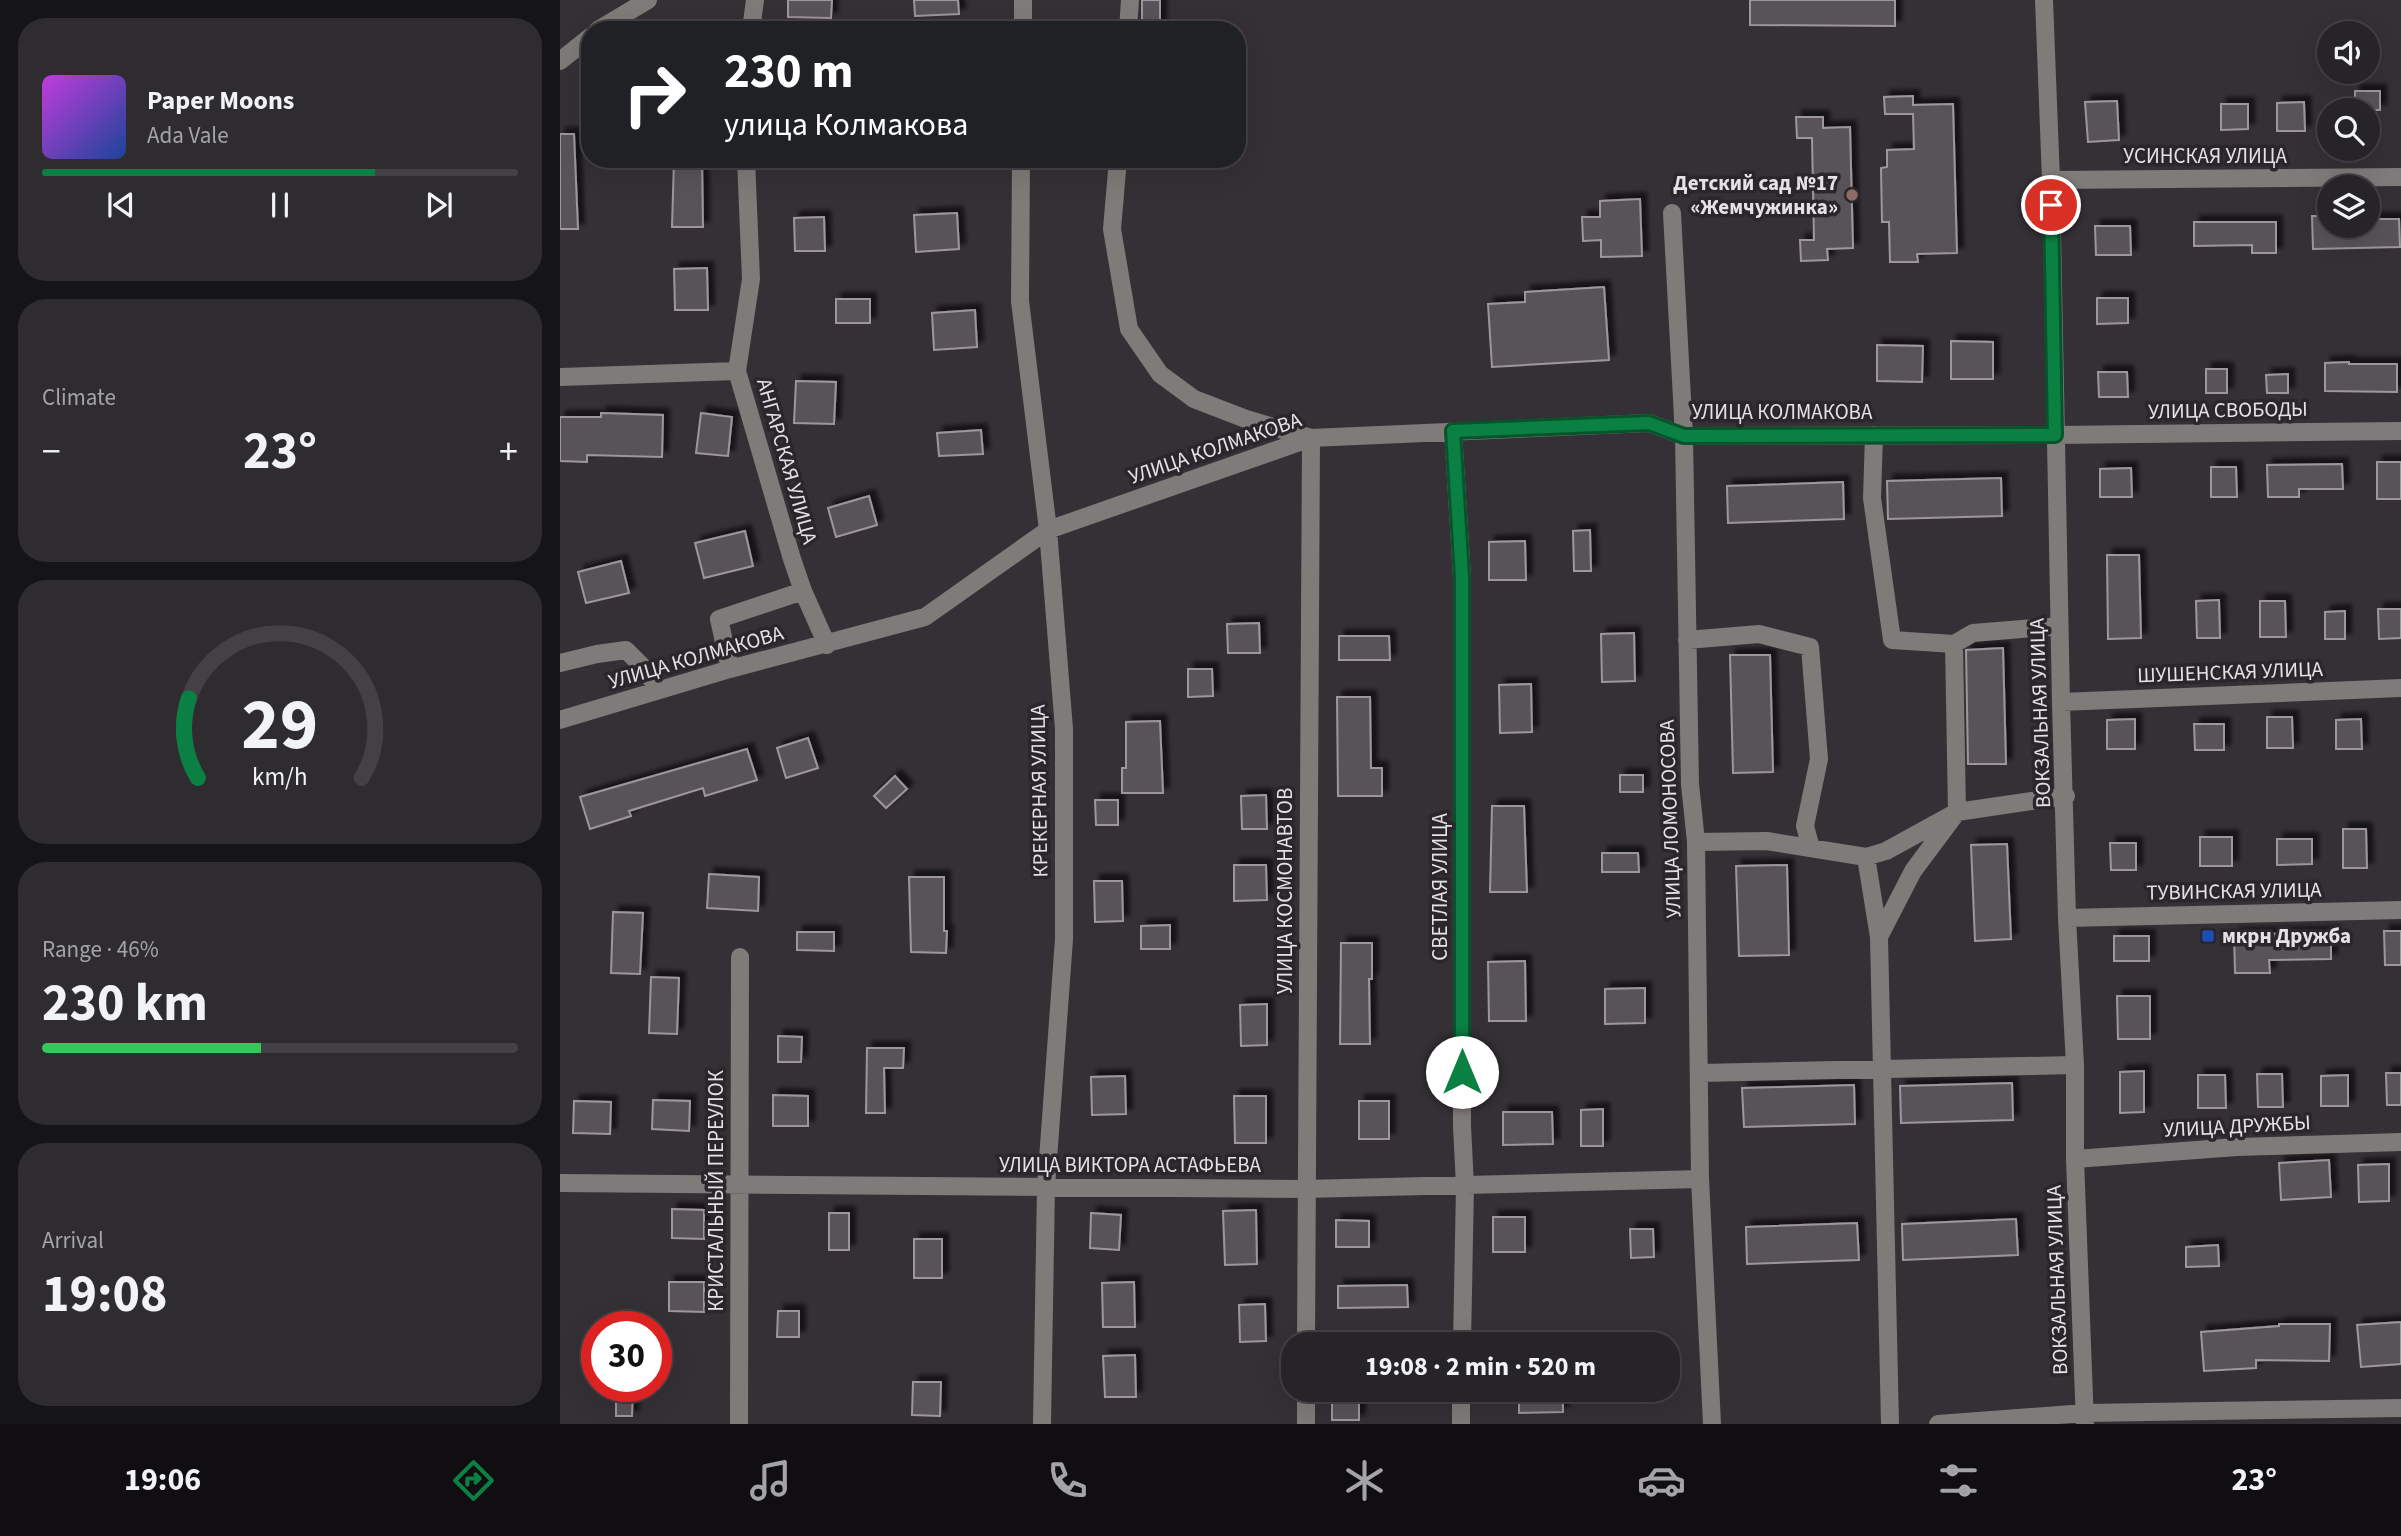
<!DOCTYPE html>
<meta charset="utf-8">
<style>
body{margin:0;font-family:"Source Sans 3",sans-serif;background:#2f2c30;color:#f1f3f6;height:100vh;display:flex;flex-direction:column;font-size:26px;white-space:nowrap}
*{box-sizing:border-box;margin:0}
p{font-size:23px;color:#a4a4a8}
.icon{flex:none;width:38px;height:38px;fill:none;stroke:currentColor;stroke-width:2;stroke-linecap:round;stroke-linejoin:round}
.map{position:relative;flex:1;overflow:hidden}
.details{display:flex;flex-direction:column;gap:18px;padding:18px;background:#151416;width:560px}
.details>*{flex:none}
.hud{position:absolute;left:21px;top:21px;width:665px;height:147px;border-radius:28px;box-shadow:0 7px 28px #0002,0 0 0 2px #434145;background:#202124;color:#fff;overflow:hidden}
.tools{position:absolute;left:1757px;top:21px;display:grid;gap:14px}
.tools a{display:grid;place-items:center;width:63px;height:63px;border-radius:50%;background:#272428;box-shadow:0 7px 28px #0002,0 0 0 2px #434145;font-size:35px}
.speed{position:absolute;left:21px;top:1311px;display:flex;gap:14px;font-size:35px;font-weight:700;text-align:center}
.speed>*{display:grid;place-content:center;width:91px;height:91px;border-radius:50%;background:#272428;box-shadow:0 7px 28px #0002,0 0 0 2px #434145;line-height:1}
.speed .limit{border:10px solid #d22;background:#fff;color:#111}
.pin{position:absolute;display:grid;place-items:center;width:60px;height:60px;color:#fff;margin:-30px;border:4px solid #fff;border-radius:50%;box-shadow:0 2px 7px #0007}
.me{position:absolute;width:77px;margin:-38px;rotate:0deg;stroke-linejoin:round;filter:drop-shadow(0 0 5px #0008)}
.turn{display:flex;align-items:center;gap:24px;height:147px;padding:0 28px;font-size:32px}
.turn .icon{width:91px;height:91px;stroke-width:2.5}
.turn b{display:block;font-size:49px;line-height:60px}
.big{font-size:52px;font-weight:700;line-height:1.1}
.details .tile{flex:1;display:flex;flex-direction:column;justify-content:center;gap:10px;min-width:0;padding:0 24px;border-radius:28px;background:#2f2c30}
.details .dial{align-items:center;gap:0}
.dial svg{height:182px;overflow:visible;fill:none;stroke:#434145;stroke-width:7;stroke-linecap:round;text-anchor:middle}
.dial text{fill:#f1f3f6;stroke:none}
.song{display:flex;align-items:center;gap:21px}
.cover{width:84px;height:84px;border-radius:10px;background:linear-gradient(135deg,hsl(290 70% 55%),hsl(220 70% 35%))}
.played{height:7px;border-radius:4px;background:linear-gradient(90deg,#0b8043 70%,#434145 70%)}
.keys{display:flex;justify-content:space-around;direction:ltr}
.heat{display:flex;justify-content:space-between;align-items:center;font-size:38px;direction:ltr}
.charge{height:10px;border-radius:5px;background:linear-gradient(90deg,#34c759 46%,#434145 0)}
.trip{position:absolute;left:721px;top:1332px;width:399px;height:70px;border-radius:28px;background:#272428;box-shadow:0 7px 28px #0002,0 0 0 2px #434145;font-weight:700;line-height:70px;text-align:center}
.dock{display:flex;height:112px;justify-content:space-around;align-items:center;background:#100e10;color:#a4a4a8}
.dock .icon{width:49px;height:49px}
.dock .on{color:#0b8043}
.dock b{font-size:32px;color:#f1f3f6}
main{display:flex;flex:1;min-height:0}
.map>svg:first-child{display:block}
.building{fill:#595359;stroke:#9d979d;stroke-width:2;filter:url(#shadow)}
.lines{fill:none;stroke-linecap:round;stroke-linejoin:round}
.minor{stroke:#7f7b79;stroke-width:18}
.route-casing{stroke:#07532c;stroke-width:18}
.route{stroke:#0b8043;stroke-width:12}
.education-dot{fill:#8d6e63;stroke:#2a262b;stroke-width:2.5}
.transit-dot{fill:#1a4fb4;stroke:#2a262b;stroke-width:2.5}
.labels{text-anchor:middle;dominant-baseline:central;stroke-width:7;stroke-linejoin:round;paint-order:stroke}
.street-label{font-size:21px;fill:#e5e2e6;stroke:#2a262b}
.poi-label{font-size:21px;font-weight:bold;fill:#e5e2e6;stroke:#2a262b;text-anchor:end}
</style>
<main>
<section class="details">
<div class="tile">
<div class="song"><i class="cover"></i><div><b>Paper Moons</b><p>Ada Vale</p></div></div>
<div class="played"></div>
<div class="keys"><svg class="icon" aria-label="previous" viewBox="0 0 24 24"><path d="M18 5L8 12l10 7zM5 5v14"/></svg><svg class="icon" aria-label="pause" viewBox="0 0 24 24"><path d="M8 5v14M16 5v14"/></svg><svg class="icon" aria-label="next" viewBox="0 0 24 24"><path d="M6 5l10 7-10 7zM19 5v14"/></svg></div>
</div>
<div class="tile"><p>Climate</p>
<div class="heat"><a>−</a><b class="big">23°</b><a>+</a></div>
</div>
<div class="tile dial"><svg viewBox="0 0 100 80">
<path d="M14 69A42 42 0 1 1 86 69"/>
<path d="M14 69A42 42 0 0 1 10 34" stroke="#0b8043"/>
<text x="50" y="56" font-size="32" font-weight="700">29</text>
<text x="50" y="72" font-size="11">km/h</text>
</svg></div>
<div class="tile"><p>Range · 46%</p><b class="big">230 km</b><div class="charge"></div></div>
<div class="tile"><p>Arrival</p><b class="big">19:08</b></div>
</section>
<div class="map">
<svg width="1841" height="1424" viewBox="0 0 1841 1424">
<defs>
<filter id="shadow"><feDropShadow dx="6" dy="-6" stdDeviation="2" flood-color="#0009"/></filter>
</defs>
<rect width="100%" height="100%" fill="#343035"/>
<path class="building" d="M228,0h44l-1,18 -43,-1z
M354,0h44l1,14 -44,2z
M582,0h18v30h-18z
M1190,0h145v26l-145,-1z
M1795,91h25v19h-25z
M1353,96v9l40,-1 4,149 -40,1 1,8h-28l-1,-40h-7l-1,-54 6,-1v-17l27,-1 -1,-35h-28l-1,-17z
M1557,101l2,39 -31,2 -3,-40z
M1744,102l1,29h-28v-28z
M1661,104h27v25l-27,1z
M1236,117h27v11l27,-1 3,121 -26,1 1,11 -27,1 -1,-21h14l-2,-102h-15z
M0,134h14l4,95h-18z
M114,159h28l1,68h-31z
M1080,199l2,57 -41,1v-17l-18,1 -1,-24h18v-16z
M397,213l2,36 -43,3 -2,-37z
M1752,216h17v10h45l-1,-7h26l1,28 -87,2z
M264,217l1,34h-30l-1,-33z
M1634,222h82v31h-24v-8l-58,1z
M1535,226h35l1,29h-35z
M147,268l1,42h-33l-1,-41z
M1044,287l5,73 -117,7 -4,-63 37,-2v-10z
M1537,298h31v25l-31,1z
M276,299h34v24h-34z
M415,310l2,37 -43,3 -2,-37z
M1391,341l42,1v37h-42z
M1317,345l46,1 -1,36 -45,-1z
M1789,362v2h48v28l-72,-1v-28z
M1646,369h21v24h-21z
M1538,372h29l1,25h-29z
M1728,374v19h-21l-1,-18z
M236,381l40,1 -2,42 -40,-1z
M41,413l62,2 -1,42 -75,-2v7l-27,-1v-44h41z
M141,413l31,4 -4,39 -32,-3z
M421,430l2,24 -44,2 -2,-23z
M1817,462h24v37h-24z
M1782,464l1,25h-44v8h-31l-1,-32z
M1651,467h25l1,30h-26z
M1571,468l1,29h-32v-28z
M1441,478l1,38 -114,3 -1,-38z
M1283,482l1,37 -116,4 -1,-37z
M309,496l8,29 -41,12 -8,-29z
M1030,530l1,41h-17l-1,-40z
M185,531l8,35 -49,12 -9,-35z
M965,541l1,39h-37v-38z
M1547,555h32l2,83 -33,1z
M61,561l8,32 -43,10 -8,-31z
M1659,600l1,38h-23l-1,-37z
M1700,601h25l1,36h-26z
M1818,609h23v29l-22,1z
M1785,611v28h-20v-27z
M699,623l1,30h-32l-1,-29z
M1074,633l1,48 -33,1 -1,-48z
M779,636h50l1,24h-51z
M1443,648l3,116h-38l-2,-114z
M1170,655h40l3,117 -40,1z
M628,669h24l1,27 -25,1z
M971,684l1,48 -32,1 -1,-48z
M777,697h33l1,71h11v28h-44z
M1707,717h25l1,31h-26z
M1575,719v30h-28v-29z
M1801,719l1,30h-26v-29z
M600,721l3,72h-41v-25h4v-46z
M1634,724h30v26h-29z
M248,738l10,30 -32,10 -9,-30z
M187,749l10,31 -52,16 -2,-8 -74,23 2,5 -41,13 -10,-32z
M1060,775h23v17h-23z
M335,776l12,13 -21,19 -12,-12z
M706,795l1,34h-25l-1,-33z
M535,800h23v25h-22z
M932,806h32l3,86h-37z
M1783,829h23l1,39h-24z
M1640,837h32v29h-32z
M1717,839h35v25l-35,1z
M1550,843h26v27h-25z
M1447,844l4,95 -36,2 -4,-96z
M1042,853h36l1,19h-37z
M674,865h32l1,35 -33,1z
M1227,865l2,90 -50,1 -3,-90z
M149,874l50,3 -1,34 -51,-3z
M349,877h35v54h3l-1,22 -35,-1z
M534,881h28l1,40 -28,1z
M53,912l30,1 -3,61 -29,-1z
M610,925v24h-29v-23z
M1824,931h17v34h-16z
M237,932h37v19l-37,-1z
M1771,933v26l-62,1 1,13h-35l-1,-39z
M1554,936h35v25h-35z
M781,943h31v36h-3l1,65h-30z
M965,961l1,60h-37l-1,-59z
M91,977l28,1 -2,56 -28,-1z
M1085,988v35l-40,1v-35z
M1557,996h33v43h-32z
M707,1004v41l-26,1 -1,-41z
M218,1036l24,1 -1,25h-23z
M307,1048h37l-1,20h-19l1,45h-19z
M1584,1071v41l-24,1v-41z
M1826,1073h15v32h-14z
M1697,1074h25l1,33h-25z
M1638,1075h27l1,33h-28z
M1788,1075v31h-27v-30z
M565,1076l1,38 -34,1 -1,-38z
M1452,1083l1,37 -112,3 -1,-37z
M1294,1085l1,39 -111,3 -2,-39z
M213,1095l35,1v30h-35z
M674,1096h32v47h-31z
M93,1100l37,1 -1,30 -37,-2z
M14,1101l37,1 -1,32 -37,-1z
M799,1101h30v38h-30z
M1043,1109v37h-22v-36z
M943,1112h49l1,32 -50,1z
M1769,1160l2,37 -50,3 -2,-37z
M1829,1164v37l-30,1 -1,-37z
M112,1209l32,1v29l-32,-1z
M696,1210l1,54 -32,1 -2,-54z
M269,1213h20v37h-20z
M531,1213l30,2 -2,35 -29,-2z
M933,1217h32v35h-32z
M1456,1219l2,36 -115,5 -1,-36z
M776,1220l33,1v26h-33z
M1297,1223l2,37 -112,4 -1,-37z
M1070,1229h23l1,28 -23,1z
M354,1239h28v39h-28z
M1658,1245l1,21 -33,1v-20z
M109,1282h35v30l-35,-1z
M574,1282l1,45h-32l-1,-44z
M847,1285l1,22 -70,1v-22z
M705,1304l1,37 -26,1 -1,-37z
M218,1311h21v26h-22z
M1841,1322v42l-40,3 -4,-42z
M1719,1324h51l-1,37 -73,-1v8l-52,3 -3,-39 78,-6z
M575,1355l1,42h-31l-2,-41z
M353,1382h28l-1,34 -28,-1z
M56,1386h17l-1,30h-16z
M772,1395h27v25h-27z
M1003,1395v17l-44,1v-17z"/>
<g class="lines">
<path class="minor" d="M1484,0l7,180 10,522 6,216 8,147v94l10,265
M38,30l50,-30
M191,30l4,-30
M463,30v-30
M568,30l2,-30
M0,61l30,-24
M186,159l5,120 -14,92 55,188 11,32 24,54
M461,159l-1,142 28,229 16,199v210l-18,248 -4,237
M558,159l-6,70 17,100 31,45 34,25 52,20 65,19 -5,906
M1491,180l350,-3
M1112,213l12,223 6,348 6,58 4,337 12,245
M0,377l177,-6
M893,431l9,146v549l3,60 -3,158
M1314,435l-2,63 20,142 62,4
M1127,640l72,-6 51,13 9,112 -14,67 6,22
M0,663l37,-9 29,-4 17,17 16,23
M170,669l-11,-50 84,-28
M1501,702l340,-14
M0,720l170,-51 195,-52 123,-87 263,-92 338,-15 35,13 371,-1 346,-4
M1136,842l71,-1 99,16 20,-6 71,-39 -3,-168 19,-11 86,-7
M1306,857l13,80
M1507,918l334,-8
M1140,1073l375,-8
M1515,1159l162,-12 164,-5
M0,1183l745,6 395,-10
M746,1390v34
M179,1424l1,-467
M901,1424v-34
M1330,1424l-11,-487 34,-66 44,-59 109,-16
M1378,1424l147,-11 316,-5"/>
</g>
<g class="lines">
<g class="route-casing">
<path id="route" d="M902,1072v-495l-9,-146 196,-8 35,13 371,-1 -4,-230"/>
</g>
<use href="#route" class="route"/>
</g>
<circle class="education-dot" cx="1292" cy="195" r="7"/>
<rect class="transit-dot" x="1641" y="929" width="14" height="14" rx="3.5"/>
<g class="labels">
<g class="street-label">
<text x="1645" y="156">УСИНСКАЯ УЛИЦА</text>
<text transform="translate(1668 410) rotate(-1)">УЛИЦА СВОБОДЫ</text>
<text x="1222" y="412">УЛИЦА КОЛМАКОВА</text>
<text transform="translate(655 448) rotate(-19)">УЛИЦА КОЛМАКОВА</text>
<text transform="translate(227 461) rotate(74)">АНГАРСКАЯ УЛИЦА</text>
<text transform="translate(136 657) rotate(-16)">УЛИЦА КОЛМАКОВА</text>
<text transform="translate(1670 672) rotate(-2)">ШУШЕНСКАЯ УЛИЦА</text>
<text transform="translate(1480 713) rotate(-92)">ВОКЗАЛЬНАЯ УЛИЦА</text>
<text transform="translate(479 791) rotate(-91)">КРЕКЕРНАЯ УЛИЦА</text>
<text transform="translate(1110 819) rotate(-92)">УЛИЦА ЛОМОНОСОВА</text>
<text transform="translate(880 887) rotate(-90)">СВЕТЛАЯ УЛИЦА</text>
<text transform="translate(725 891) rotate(-90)">УЛИЦА КОСМОНАВТОВ</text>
<text transform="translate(1674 891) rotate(-1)">ТУВИНСКАЯ УЛИЦА</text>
<text transform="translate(1677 1126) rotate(-3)">УЛИЦА ДРУЖБЫ</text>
<text x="570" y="1165">УЛИЦА ВИКТОРА АСТАФЬЕВА</text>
<text transform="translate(156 1191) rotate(-90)">КРИСТАЛЬНЫЙ ПЕРЕУЛОК</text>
<text transform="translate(1497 1280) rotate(-92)">ВОКЗАЛЬНАЯ УЛИЦА</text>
</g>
<g class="poi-label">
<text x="1278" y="183">Детский сад №17<tspan x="1278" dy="24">«Жемчужинка»</tspan></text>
<text x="1662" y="936" text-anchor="start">мкрн Дружба</text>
</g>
</g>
</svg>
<div class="tools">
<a><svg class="icon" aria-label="sound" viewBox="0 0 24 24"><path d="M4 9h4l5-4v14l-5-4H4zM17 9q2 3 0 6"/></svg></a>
<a><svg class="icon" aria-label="search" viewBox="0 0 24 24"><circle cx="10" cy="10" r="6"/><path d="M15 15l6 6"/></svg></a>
<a><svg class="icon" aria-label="layers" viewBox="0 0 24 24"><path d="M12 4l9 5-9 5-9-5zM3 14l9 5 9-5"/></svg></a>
</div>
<div class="speed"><div class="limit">30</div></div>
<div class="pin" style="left:1491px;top:205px;background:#d93025"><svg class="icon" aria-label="arrive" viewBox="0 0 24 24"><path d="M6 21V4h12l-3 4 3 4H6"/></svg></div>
<svg class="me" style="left:902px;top:1072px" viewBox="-20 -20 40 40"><circle r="19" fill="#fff"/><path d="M0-13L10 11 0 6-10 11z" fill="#0b8043"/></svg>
<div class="trip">19:08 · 2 min · 520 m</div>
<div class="hud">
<div class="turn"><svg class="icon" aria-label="right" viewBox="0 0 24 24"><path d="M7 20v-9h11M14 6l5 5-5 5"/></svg><div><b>230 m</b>улица Колмакова</div></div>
</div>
</div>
</main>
<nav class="dock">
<b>19:06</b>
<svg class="icon on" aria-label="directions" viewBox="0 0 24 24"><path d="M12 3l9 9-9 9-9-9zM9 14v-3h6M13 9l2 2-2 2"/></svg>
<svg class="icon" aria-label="music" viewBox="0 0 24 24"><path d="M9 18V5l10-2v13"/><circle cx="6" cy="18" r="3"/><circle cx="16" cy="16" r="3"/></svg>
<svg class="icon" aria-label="phone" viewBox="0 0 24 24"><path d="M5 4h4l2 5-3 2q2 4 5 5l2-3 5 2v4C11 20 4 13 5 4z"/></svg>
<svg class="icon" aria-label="climate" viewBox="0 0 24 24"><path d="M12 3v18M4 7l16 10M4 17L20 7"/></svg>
<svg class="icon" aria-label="car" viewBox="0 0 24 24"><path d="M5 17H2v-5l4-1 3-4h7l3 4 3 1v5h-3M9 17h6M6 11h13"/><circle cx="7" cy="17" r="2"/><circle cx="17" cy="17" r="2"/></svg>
<svg class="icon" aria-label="filters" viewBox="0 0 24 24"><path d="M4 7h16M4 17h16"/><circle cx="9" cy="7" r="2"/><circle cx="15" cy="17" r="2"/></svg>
<b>23°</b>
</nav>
